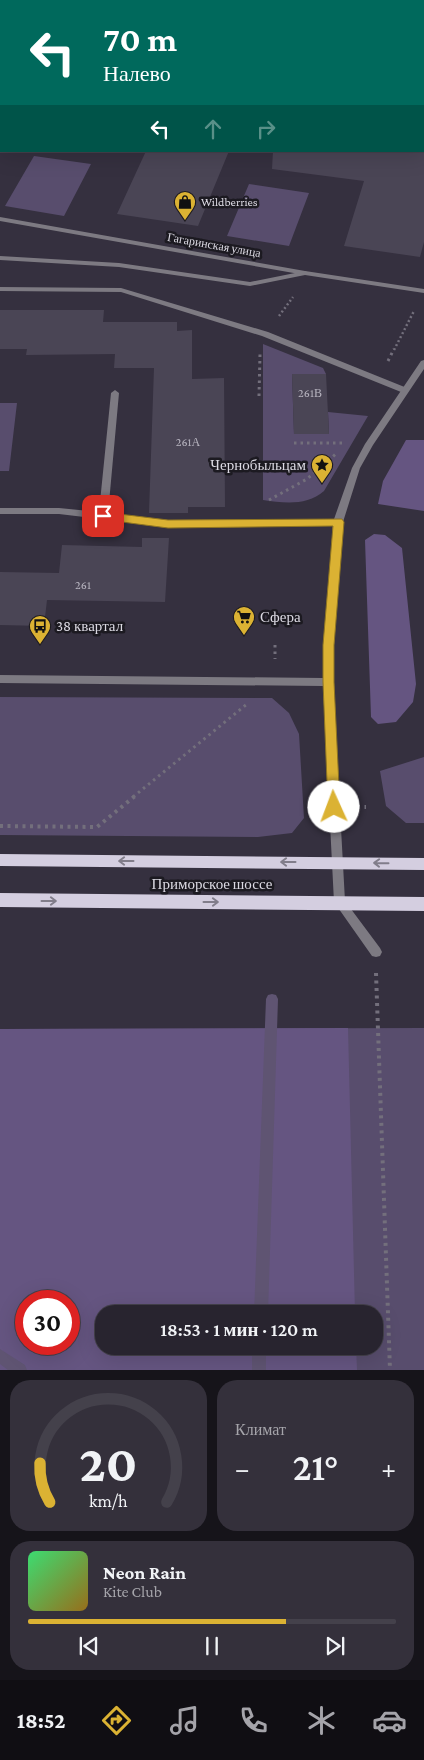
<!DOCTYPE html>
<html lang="ru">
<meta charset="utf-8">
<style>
body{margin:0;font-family:"Crimson Pro",serif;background:#34303b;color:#f1f3f6;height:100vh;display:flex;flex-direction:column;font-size:19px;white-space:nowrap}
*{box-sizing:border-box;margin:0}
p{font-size:16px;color:#a5a4aa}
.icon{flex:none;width:28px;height:28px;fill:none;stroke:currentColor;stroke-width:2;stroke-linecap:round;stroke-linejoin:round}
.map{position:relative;height:1370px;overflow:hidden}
.side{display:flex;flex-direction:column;gap:10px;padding:10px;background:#16141a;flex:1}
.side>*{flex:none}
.guide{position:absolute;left:0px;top:0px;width:425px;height:152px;box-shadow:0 5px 20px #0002,0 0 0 1px #44414b;background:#00695c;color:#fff;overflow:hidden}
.speed{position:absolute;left:15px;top:1290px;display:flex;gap:10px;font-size:25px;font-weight:700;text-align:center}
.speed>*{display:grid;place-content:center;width:65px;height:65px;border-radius:50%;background:#28242f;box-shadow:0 5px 20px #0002,0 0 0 1px #44414b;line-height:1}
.speed .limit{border:8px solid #d22;background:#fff;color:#111}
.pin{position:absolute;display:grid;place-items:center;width:42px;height:42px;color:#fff;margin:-21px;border-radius:10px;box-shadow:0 2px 8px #0006}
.me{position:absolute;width:55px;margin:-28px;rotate:358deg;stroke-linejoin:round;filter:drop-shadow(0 0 4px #0008)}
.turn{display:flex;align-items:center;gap:18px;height:105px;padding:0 20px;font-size:22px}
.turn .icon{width:65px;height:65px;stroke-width:2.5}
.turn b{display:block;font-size:35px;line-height:42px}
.lanes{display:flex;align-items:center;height:48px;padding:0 20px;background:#0003;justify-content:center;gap:25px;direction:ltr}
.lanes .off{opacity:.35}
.big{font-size:38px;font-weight:600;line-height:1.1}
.side .card{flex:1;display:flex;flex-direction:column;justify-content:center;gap:8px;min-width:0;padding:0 18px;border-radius:20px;background:#34303b}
.side .dial{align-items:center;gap:0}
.dial svg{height:130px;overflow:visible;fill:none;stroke:#44414b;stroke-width:7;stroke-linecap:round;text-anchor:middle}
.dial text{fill:#f1f3f6;stroke:none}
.song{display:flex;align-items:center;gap:15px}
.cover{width:60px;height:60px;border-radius:8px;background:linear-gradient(135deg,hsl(140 70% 55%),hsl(40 70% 35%))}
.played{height:5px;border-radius:2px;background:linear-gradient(90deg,#dbb233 70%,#44414b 70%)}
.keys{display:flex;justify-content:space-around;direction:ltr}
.heat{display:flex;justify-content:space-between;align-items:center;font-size:28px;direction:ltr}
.side .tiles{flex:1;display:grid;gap:10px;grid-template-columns:1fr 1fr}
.card:last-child{grid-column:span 2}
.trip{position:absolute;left:95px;top:1305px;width:288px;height:50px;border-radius:20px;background:#28242f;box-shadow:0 5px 20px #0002,0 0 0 1px #44414b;font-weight:600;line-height:50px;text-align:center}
.tabs{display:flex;height:80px;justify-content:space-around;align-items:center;background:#100e13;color:#a5a4aa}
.tabs .icon{width:35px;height:35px}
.tabs .selected{color:#dbb233}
.tabs b{font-size:22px;color:#f1f3f6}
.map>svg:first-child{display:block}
.green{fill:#584d6d;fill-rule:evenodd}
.forest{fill:#655581;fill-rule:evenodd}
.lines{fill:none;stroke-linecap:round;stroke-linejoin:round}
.stream{fill:#5f5472;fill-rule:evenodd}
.building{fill:#4a4555}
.path-far2{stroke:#736f7c;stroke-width:2.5;stroke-dasharray:2 2.5;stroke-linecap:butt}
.path-far1{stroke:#736f7c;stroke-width:3;stroke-dasharray:2.5 4;stroke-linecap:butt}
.path{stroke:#736f7c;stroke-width:4;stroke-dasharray:3 4.5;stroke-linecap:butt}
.service{fill:#7d7a82;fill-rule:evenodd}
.minor{fill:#7d7a82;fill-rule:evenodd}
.trunk{fill:#d4cee0;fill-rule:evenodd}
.rail{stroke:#b0adb8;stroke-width:2.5;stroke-dasharray:8 4;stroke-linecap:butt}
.oneway{stroke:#817d8a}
.route{fill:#dbb233;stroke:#8e7421}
.labels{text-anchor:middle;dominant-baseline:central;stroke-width:5;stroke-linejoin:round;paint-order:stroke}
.far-poi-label{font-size:12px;fill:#dcdae3;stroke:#1c1a21;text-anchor:start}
.far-street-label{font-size:12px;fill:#dcdae3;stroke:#1c1a21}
.number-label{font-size:12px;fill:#b8b5c0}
.poi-label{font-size:15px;fill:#dcdae3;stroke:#1c1a21;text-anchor:start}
.street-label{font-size:15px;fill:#dcdae3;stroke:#1c1a21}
</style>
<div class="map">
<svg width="424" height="1370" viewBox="0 0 424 1370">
<rect width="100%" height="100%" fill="#35303f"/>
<path class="green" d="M34,156l57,8 -27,52 -59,-10z
M249,184l60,9 -20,53 -62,-10z
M263,344l60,24 3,6h-34l2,60h35l-1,-22 40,4 -44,75c-17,15 -40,12 -61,9z
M0,403h17l-8,68h-9z
M0,697l272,1 17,15 10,21 5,84 -12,15 -34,4 -258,-2z
M424,757v66h-18l-20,-17 -6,-35z
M424,1028v342h-424v-341zM26,1301h43v43h-43zM104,1314h270v32h-270z"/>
<path class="forest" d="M406,440h18v71l-46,-7 5,-23z
M374,534l11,1 17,13 14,136 -3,18 -17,20 -18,2 -7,-7 -6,-177z
M348,1028l7,286h-251v32h252l1,24h-357v-341zM69,1301v43h-43v-43z"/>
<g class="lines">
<path class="stream" d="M272,994l4,1 2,4 -10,315h-14l12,-315 2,-4z
M252,1346h14v24h-14z
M0,1349l25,16 2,5h-19l-8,-6z"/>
</g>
<path class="building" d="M146,151h83l-31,75 -81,-12z
M273,151h151v91l-4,15 -76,-11 20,-65 -92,-12z
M0,310h104l-1,12h74v9l15,-1v49l32,-1 1,129h-37v6h-39l5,-145h-40l1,-14 -89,1 1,-6h-27z
M292,374h34l3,60h-35z
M142,538h27l-4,64 -118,-2 -3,26 -44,-1v-53l59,1 3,-28 80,2z"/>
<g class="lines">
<path class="path-far2" d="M73,0l10,1
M279,316l14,-19
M394,350l20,-39"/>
<path class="path-far1" d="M388,361l6,-12
M259,396l1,-42
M294,443h50
M269,500l38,-21 30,-26
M275,645v14
M133,797l114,-93"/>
<path class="path" d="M357,807h9
M0,826l97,1 38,-31
M376,973l14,397"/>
<path class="service" d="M0,26h1v4h-1z
M0,81h1v4h-1z
M0,256l119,7 131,19 55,-11 4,2 -4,2 -55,11 -131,-19 -119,-7z
M0,287l121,1 147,44 139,56 1,2 -4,3 -3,-1 -139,-56 -141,-44 -121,-1z
M115,390l4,3 -11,121 60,7 170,-2 3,1 2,2 -2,2 -173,3 -109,-13h-59v-6h59l40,4 12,-119z"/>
<path class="minor" d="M246,0h13v1h-12z
M0,217l305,54 119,18v4l-119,-18 -305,-54z
M424,360v9l-51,76 -13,23 -17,54 -9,123 -1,37 12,219 35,47 2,4 -2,4 -4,1 -4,-1 -38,-54 -11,-216 -323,-3v-8l323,3 10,-156 19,-54 13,-24 56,-83z"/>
<path class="trunk" d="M0,854l424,4v12l-424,-4z
M0,893l424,4v14l-424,-4z"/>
<path class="rail" d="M20,0l11,1"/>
</g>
<defs><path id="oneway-shaft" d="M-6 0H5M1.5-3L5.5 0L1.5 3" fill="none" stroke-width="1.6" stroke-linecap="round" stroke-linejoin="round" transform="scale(1.25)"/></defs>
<g class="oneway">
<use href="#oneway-shaft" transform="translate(126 861) rotate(-180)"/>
<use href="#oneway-shaft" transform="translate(288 862) rotate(-180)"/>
<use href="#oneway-shaft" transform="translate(381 863) rotate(-179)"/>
<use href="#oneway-shaft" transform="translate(49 901)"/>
<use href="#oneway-shaft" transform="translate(211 902)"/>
</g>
<path class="route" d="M103,512l65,8 174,-1 2,3 -10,123v37l6,125 -1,3h-9l-2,-3 -5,-125v-37l10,-119 -165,2 -69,-9 -1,-3 1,-3z"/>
<defs>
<g id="shop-pin" transform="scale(1.125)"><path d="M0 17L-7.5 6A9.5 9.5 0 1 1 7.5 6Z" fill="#dbb233" stroke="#1c1a21"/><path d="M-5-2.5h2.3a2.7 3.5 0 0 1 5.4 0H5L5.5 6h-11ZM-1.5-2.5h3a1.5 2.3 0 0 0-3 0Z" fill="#111"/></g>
<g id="sight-pin" transform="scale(1.125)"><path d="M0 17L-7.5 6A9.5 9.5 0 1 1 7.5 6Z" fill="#dbb233" stroke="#1c1a21"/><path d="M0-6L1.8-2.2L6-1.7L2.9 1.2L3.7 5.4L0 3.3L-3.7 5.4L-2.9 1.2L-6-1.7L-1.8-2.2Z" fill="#111"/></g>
<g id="supermarket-pin" transform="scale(1.125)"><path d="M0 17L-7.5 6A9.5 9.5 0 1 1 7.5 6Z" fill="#dbb233" stroke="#1c1a21"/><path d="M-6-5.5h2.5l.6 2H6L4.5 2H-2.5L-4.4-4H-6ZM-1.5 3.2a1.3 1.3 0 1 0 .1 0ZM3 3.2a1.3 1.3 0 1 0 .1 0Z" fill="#111"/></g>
<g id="bus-pin" transform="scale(1.125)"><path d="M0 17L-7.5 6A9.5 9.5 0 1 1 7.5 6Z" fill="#dbb233" stroke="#1c1a21"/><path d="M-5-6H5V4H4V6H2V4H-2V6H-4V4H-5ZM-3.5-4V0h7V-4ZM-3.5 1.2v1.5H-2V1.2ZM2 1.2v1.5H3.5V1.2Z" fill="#111"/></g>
</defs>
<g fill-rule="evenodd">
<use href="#shop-pin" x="185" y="202"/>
<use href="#sight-pin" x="322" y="465"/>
<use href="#supermarket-pin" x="244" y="617"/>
<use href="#bus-pin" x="40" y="626"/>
</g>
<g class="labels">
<g class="far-poi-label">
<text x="201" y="202">Wildberries</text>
</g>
<g class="far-street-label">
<text transform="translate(214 245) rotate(10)">Гагаринская улица</text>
</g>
<g class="number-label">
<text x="310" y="393">261В</text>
<text x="188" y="442">261А</text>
<text x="83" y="585">261</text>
</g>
<g class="poi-label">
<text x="306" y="465" text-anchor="end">Чернобыльцам</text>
<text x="260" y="617">Сфера</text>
<text x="56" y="626">38 квартал</text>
</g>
<g class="street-label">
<text x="212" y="884">Приморское шоссе</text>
</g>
</g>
</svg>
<div class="speed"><div class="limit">30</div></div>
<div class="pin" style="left:103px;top:516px;background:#d93025"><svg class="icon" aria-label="arrive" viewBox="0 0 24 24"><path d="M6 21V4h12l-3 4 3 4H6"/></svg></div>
<svg class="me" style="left:334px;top:807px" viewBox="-20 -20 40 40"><circle r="19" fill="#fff"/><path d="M0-13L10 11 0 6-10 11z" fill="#dbb233"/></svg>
<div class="trip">18:53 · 1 мин · 120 m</div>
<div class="guide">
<div class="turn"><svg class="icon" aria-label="left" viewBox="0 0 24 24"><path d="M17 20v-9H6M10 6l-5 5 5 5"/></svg><div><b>70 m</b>Налево</div></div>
<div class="lanes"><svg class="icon" aria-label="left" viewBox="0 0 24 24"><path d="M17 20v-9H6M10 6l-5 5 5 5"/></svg><svg class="icon off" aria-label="ahead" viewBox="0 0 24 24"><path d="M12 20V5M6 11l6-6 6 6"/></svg><svg class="icon off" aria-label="right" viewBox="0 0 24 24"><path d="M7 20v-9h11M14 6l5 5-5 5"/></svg></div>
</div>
</div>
<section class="side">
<div class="tiles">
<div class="card dial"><svg viewBox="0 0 100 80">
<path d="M14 69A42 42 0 1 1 86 69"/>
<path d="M14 69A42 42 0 0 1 8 45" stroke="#dbb233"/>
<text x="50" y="56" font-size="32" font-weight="700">20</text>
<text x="50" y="72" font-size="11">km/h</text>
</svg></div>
<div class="card"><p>Климат</p>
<div class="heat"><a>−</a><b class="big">21°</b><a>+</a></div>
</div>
<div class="card">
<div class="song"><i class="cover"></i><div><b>Neon Rain</b><p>Kite Club</p></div></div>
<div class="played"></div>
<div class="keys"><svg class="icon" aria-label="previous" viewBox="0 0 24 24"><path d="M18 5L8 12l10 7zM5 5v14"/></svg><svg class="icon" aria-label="pause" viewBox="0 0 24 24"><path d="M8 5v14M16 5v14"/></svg><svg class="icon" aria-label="next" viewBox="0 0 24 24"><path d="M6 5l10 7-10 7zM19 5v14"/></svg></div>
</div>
</div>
</section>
<nav class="tabs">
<b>18:52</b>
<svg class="icon selected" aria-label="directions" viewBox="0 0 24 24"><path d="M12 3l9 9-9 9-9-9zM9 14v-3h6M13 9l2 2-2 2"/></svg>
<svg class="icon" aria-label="music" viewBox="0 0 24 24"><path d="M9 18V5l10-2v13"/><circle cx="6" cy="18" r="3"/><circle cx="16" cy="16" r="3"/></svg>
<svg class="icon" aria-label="phone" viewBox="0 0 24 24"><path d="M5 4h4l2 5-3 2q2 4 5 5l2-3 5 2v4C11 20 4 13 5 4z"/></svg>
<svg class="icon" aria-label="climate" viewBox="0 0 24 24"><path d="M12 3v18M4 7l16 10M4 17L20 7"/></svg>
<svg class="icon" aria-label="car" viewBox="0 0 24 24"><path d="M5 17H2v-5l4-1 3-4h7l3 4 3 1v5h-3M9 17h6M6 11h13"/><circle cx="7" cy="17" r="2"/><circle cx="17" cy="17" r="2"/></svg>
</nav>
